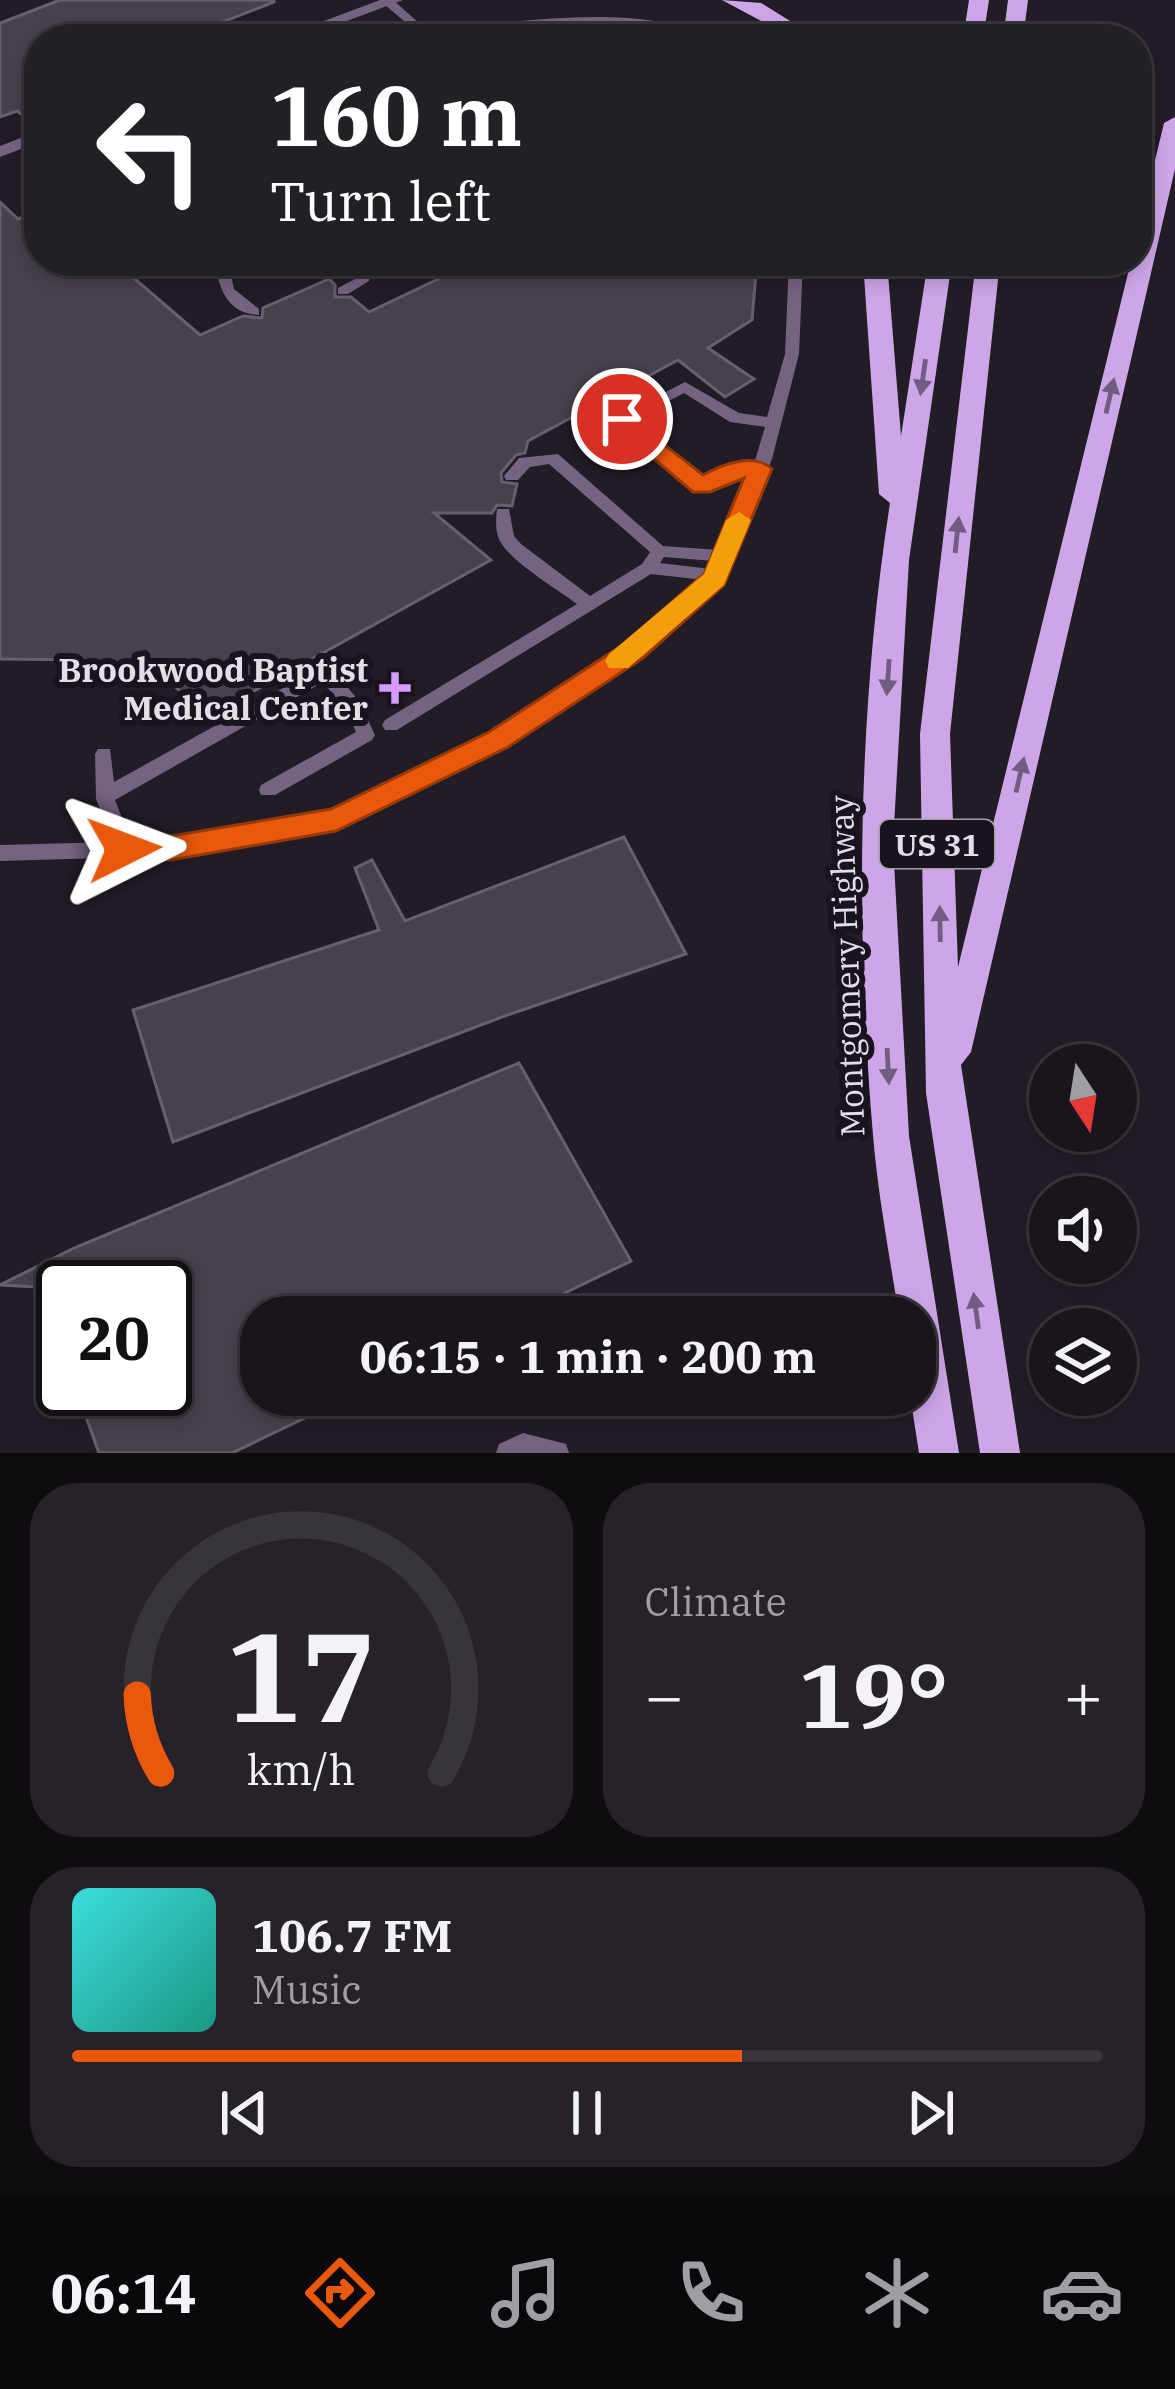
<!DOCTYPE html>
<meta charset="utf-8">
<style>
body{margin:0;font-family:"IBM Plex Serif",serif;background:#272229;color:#f1f3f6;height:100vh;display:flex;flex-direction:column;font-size:45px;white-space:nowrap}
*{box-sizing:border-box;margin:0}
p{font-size:39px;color:#9f9fa3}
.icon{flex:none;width:66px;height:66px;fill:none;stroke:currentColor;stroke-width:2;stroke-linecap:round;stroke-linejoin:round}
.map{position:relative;height:1453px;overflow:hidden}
.details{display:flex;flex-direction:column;gap:30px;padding:30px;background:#0e0c0f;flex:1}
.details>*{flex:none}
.banner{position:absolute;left:24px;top:24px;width:1128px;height:252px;border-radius:48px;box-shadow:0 6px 18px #0003,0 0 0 3px #38343b;background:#202124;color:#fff;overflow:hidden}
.needle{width:78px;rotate:168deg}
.fabs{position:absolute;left:1029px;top:1044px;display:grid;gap:24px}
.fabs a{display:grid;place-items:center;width:108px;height:108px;border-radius:50%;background:#1a151c;box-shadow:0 6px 18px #0003,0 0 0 3px #38343b;font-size:60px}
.speed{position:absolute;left:36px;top:1260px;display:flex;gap:24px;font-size:60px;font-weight:700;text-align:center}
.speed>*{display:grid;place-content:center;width:156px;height:156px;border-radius:50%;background:#1a151c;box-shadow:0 6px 18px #0003,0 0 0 3px #38343b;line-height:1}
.speed .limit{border:6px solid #111;border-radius:18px;background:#fff;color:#111}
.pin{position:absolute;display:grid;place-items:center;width:102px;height:102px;color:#fff;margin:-51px;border:6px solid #fff;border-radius:50%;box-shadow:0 3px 12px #0007}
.me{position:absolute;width:132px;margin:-66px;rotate:87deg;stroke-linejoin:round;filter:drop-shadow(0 0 9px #0008)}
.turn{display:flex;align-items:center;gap:42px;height:252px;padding:0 48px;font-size:54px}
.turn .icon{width:156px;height:156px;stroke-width:2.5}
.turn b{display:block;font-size:84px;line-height:102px}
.big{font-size:90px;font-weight:700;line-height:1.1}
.details .tile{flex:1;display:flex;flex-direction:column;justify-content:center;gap:18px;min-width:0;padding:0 42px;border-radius:48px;background:#272229}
.details .dial{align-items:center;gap:0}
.dial svg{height:312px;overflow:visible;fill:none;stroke:#38343b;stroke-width:7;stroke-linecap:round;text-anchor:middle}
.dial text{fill:#f1f3f6;stroke:none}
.song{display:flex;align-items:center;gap:36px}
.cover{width:144px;height:144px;border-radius:18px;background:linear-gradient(135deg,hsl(180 70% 55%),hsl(170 70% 35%))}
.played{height:12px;border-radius:6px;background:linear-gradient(90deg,#ea580c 65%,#38343b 65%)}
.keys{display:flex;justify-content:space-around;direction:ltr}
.heat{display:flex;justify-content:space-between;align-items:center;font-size:66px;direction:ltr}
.details .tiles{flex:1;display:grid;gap:30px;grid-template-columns:1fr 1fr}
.tile:last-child{grid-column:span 2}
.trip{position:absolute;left:240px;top:1296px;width:696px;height:120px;border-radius:48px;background:#1a151c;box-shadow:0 6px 18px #0003,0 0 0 3px #38343b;font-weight:700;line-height:120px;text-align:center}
.dock{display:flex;height:192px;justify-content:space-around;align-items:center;background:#0a080b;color:#9f9fa3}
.dock .icon{width:84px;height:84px}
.dock .selected{color:#ea580c}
.dock b{font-size:54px;color:#f1f3f6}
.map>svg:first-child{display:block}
.building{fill:#47414c;stroke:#67606c;stroke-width:3}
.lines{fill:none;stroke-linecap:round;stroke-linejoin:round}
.service{fill:#756382;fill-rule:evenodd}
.tertiary{fill:#756382;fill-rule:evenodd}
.primary{fill:#cca6e7;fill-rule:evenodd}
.oneway{fill:#725c82}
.route{fill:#ea580c;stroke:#983908;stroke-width:3}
.slow{fill:#f59e0b}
.poi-dot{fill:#d59cfb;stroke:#19131d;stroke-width:4.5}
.labels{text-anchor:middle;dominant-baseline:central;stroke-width:12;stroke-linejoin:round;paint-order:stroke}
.shield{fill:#19131d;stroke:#a6a2aa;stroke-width:3}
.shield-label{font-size:30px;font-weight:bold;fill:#e3dfe6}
.poi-label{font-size:33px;font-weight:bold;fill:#e3dfe6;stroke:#19131d;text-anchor:end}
.street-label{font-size:33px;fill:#e3dfe6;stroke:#19131d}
</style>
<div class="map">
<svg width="1175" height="1453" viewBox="0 0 1175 1453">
<rect width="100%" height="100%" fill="#221c26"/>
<path class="building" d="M60,0h214v2l-95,37h-140v88l-22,-16 -17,6v-94z
M0,202l18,17 21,-9v51h75l86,74 43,-19 19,2 1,-10 66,-29 6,6v12h16l18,15 107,-51h281l-5,59 -44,28 46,31 -29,18 -47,-37 -150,81 -3,12 -9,2 -15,18 1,9 15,2 -5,22 -15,-1 -5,8h-58l57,47 -286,158 -49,-52 -48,17 -15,-23 -93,-1z
M624,837l62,117 -184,63 -329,125 -40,-132 246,-80 -24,-62 17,-8 33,61z
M519,1063l112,198 -116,56h-254v78h92l-121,58h-133l-23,-64h89v-102h-102l-3,58 -22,-58 -38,-2 74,-37z"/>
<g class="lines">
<path class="service" d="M384,0h9l35,31c81,-8 212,-31 284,8h-18l-55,-14 -35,-3 -73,4 -106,13 -41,-35z
M214,261h14l6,28 25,20v6c-32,-1 -40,-27 -45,-54z
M360,261h14l-5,20 -21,13h-10v-6l17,-9z
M789,261h14l-4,93 -27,105 -49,120 -84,77 -135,89 -168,83 -165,28 -171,5v-16l112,-3 -16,-43 -1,-45 3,-5h12l4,33 205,-114h12l28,33 16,34 -3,5 -97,55h-14l-2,-5 2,-5 95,-53 -10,-22 -23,-28 -208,118 16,41 40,-1 162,-27 159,-78 135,-89 77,-66 -53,-6 -254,156h-12l-3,-5 3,-5 192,-116c-20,-15 -69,-44 -78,-65 -4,-9 -3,-21 -2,-30h12l5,27 7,8 69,52 52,-32 8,-12 -101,-88 -19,3 -12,13h-12l-2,-4 15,-18 39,-4 105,92 56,4 31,-75h-18l-24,15h-12l-82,-71 71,-37 54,31 28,4 18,-63zM684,393l46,29 35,5 -11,37 -31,2 -20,12 -70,-58zM664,557l50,4 -3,8 -51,-6z
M523,1433l43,11 3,9h-73l3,-9z"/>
<path class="tertiary" d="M380,0h23l-104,39h-23z
M39,131v11l-39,15v-11z"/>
<path class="primary" d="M722,0l39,3 58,36h-24z
M969,0h20l-6,39h-20z
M1008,0h20l-5,39h-20z
M1175,117v52l-204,883 -10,13 59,388h-40l-54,-360 -6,-359 56,-473h24l-50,473 8,233 173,-706h6v-26l27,-112z
M863,261h24l14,175 27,-175h24l-43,299 -16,284 16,292 50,317h-40l-9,-58h5v-78h-16c-9,-60 -21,-121 -26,-182 -18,-208 -15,-426 17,-632l-11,-9z"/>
</g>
<defs><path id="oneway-solid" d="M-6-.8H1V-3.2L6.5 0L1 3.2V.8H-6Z" transform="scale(3)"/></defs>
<g class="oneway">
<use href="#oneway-solid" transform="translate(923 377) rotate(98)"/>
<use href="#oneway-solid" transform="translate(1110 396) rotate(-77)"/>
<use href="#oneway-solid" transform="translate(957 535) rotate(-84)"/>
<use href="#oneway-solid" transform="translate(888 677) rotate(94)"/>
<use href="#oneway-solid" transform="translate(1020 775) rotate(-77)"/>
<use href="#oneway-solid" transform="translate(940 924) rotate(-91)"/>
<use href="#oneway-solid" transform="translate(888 1066) rotate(87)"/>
<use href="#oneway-solid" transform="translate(976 1311) rotate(-98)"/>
</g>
<path class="route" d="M622,412l81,63c20,-11 51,-23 69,-6l-48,116 -81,73 -135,89 -172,84 -165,29 -57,-3 -4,-8 4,-8 57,-5 160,-27 158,-77 135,-88 80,-70 40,-96 -34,14h-17l-80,-68 -3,-5z"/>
<path class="slow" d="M739,512l12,8 -27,65 -96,83h-19l-4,-7 4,-7 95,-80 22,-54z"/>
<path class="poi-dot" d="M389 670h12v12h12v12h-12v12h-12v-12h-12v-12h12z"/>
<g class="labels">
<rect class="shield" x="880" y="820" width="114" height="48" rx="9"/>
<g class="shield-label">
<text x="937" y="844">US 31</text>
</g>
<g class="poi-label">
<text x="368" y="669">Brookwood Baptist<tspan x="368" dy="38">Medical Center</tspan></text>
</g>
<g class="street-label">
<text transform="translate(846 966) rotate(-92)">Montgomery Highway</text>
</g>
</g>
</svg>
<div class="fabs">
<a><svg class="needle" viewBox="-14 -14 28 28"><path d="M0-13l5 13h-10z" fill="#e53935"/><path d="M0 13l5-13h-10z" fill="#9f9fa3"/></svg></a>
<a><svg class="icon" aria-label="sound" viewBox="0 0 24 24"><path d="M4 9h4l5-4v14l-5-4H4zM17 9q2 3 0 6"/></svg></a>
<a><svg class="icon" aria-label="layers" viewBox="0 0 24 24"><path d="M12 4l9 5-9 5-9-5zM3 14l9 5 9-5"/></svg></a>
</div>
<div class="speed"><div class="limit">20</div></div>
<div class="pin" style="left:622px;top:419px;background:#d93025"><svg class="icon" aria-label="arrive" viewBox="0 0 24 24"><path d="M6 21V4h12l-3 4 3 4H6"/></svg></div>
<svg class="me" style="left:124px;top:849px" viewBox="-20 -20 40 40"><path d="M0-17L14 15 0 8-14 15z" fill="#ea580c" stroke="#fff" stroke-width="4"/></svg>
<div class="trip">06:15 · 1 min · 200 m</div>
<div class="banner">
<div class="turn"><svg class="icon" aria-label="left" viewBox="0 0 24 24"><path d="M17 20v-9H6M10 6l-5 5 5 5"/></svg><div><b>160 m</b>Turn left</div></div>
</div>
</div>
<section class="details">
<div class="tiles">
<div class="tile dial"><svg viewBox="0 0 100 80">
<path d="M14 69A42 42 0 1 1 86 69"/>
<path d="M14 69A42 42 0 0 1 8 49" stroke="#ea580c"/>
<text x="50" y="56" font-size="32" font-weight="700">17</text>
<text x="50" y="72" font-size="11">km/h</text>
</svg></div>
<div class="tile"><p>Climate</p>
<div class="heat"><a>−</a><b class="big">19°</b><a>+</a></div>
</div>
<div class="tile">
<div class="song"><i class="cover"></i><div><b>106.7 FM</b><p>Music</p></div></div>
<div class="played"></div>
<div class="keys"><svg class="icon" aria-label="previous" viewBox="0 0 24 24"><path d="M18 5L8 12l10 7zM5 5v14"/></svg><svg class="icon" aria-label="pause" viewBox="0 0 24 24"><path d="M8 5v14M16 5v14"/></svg><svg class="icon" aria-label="next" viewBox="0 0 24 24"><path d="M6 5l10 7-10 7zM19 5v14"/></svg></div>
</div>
</div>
</section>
<nav class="dock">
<b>06:14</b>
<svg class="icon selected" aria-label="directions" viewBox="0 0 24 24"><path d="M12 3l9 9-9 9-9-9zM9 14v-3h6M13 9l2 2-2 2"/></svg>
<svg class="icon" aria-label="music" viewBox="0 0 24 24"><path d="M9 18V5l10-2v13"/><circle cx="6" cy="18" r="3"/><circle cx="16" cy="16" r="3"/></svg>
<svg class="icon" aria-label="phone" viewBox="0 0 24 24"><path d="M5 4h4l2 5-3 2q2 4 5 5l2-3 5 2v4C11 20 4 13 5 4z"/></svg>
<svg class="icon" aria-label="climate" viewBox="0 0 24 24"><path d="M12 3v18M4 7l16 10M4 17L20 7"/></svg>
<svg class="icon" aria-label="car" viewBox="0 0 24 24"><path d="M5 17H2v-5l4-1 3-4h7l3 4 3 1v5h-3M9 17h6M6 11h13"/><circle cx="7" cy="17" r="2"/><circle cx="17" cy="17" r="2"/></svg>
</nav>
